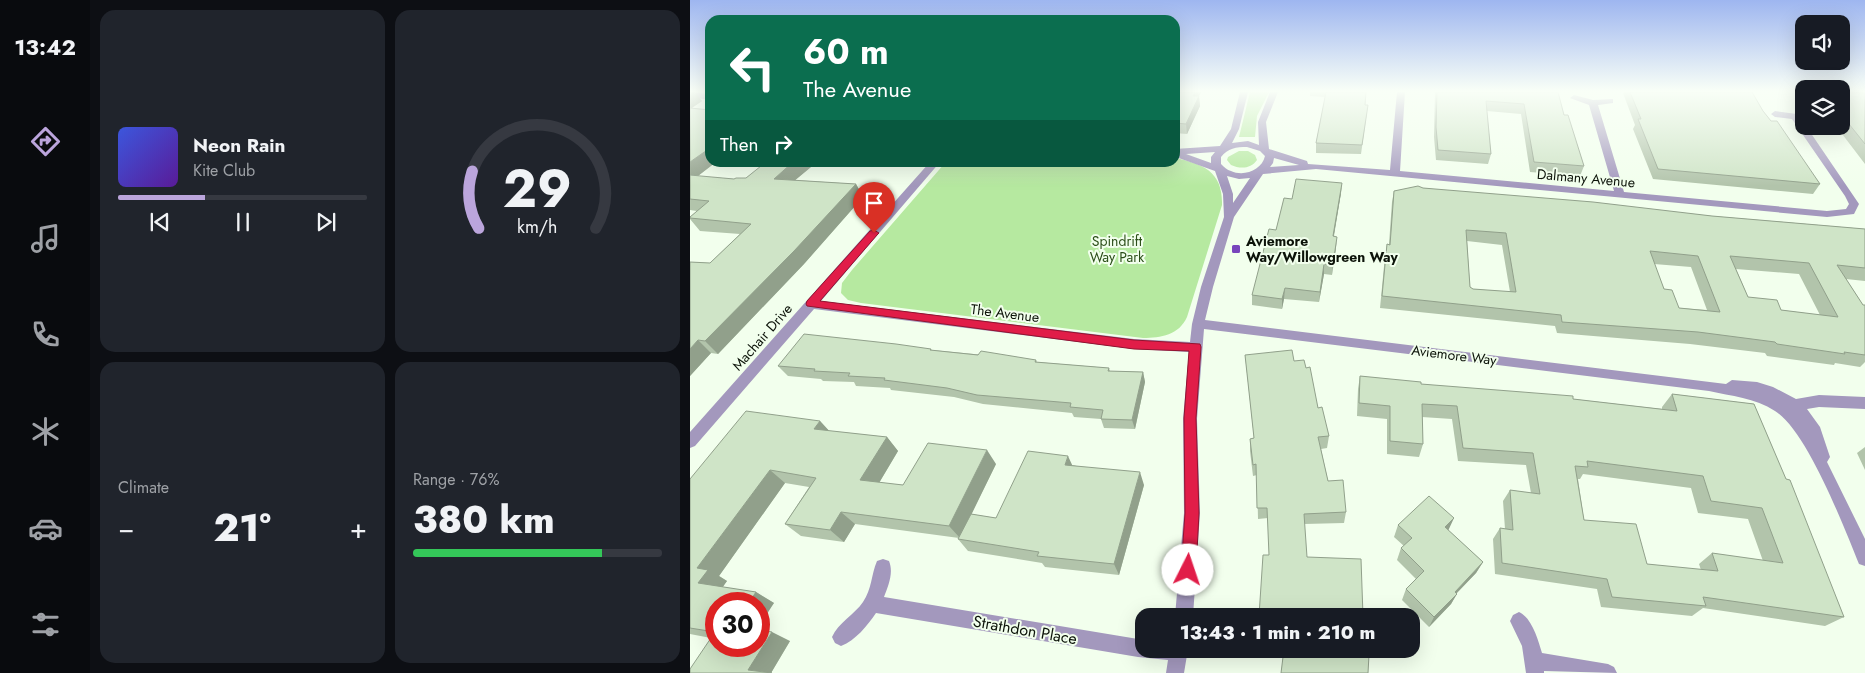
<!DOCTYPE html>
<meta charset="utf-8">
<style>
body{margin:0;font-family:Jost,sans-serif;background:#20242c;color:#f1f3f6;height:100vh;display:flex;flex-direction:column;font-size:19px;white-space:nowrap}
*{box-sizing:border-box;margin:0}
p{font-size:16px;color:#9ea1a6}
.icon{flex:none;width:28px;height:28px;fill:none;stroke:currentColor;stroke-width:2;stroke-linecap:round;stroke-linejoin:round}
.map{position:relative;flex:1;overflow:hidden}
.panel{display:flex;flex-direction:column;gap:10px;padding:10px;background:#0d0f14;width:600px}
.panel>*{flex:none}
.guide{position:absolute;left:15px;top:15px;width:475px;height:152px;border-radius:15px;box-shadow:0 5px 20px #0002;background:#0b6e4f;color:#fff;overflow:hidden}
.tools{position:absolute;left:1105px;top:15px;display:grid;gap:10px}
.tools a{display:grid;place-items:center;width:55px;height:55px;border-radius:10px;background:#171b24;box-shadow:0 5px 20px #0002;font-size:25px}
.speed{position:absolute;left:15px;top:592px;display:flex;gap:10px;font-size:25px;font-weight:700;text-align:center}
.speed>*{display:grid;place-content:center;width:65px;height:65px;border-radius:50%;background:#171b24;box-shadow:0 5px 20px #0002;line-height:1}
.speed .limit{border:8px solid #d22;background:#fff;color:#111}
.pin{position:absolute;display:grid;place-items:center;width:42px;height:42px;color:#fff;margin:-51px -21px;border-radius:50% 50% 50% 0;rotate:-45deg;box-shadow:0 0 5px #0007}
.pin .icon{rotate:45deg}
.me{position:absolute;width:55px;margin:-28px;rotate:4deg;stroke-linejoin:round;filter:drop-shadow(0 0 4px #0008)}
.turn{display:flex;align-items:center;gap:18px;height:105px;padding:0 15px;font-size:22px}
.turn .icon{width:65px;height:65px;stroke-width:2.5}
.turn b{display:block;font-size:35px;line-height:42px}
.then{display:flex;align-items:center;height:48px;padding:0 15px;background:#0003;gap:10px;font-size:19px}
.big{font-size:38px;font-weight:800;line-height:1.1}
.panel .tile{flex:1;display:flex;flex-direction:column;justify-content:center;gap:8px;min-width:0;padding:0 18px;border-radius:15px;background:#20242c}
.panel .dial{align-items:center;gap:0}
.dial svg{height:130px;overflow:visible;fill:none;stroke:#363941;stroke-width:7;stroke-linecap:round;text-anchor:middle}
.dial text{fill:#f1f3f6;stroke:none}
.song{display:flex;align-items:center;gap:15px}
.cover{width:60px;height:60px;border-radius:8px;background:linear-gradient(135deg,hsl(230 70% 55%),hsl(270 70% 35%))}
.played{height:5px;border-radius:2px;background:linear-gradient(90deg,#bba5dc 35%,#363941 35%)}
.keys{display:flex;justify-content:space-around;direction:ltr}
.heat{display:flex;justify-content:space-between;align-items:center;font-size:28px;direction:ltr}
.charge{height:8px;border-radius:4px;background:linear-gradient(90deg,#34c759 76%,#363941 0)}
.panel .tiles{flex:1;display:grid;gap:10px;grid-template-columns:repeat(2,1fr)}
.trip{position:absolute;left:445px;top:608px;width:285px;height:50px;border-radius:15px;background:#171b24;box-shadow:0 5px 20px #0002;font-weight:800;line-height:50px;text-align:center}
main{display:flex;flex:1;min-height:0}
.tabs{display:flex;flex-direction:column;width:90px;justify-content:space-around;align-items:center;background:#090b0e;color:#9ea1a6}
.tabs .icon{width:35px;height:35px}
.tabs .selected{color:#bba5dc}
.tabs b{font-size:22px;color:#f1f3f6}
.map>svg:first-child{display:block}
.green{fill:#b6e9a0}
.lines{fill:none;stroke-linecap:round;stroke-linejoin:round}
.minor{fill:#a398bd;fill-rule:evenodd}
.wall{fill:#b2c4ab;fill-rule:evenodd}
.shaded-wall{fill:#91a08b}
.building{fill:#cfe4c7;stroke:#91a08b;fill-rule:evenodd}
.route{fill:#e11d48;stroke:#92132f}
.poi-dot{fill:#7845bc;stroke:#f2ffed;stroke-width:2}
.labels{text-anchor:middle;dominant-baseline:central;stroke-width:4;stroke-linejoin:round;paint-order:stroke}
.street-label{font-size:14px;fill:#0c1309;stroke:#f2ffed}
.park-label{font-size:14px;fill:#2c4f19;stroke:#f2ffed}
.poi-label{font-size:14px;font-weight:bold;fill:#0c1309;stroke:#f2ffed;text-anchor:start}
.near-street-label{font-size:16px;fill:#0c1309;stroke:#f2ffed}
</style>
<main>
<nav class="tabs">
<b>13:42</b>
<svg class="icon selected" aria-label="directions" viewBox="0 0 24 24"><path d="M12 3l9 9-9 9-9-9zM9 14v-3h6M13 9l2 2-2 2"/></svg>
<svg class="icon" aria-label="music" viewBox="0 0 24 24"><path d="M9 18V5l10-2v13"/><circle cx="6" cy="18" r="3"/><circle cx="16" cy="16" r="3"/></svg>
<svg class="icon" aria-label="phone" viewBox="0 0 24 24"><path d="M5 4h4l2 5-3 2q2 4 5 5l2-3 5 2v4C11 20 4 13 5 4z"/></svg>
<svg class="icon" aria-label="climate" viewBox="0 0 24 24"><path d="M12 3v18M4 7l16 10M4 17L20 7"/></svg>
<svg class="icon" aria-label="car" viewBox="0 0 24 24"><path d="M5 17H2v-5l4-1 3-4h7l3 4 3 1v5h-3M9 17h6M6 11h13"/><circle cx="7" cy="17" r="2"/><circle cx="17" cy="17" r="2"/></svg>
<svg class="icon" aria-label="filters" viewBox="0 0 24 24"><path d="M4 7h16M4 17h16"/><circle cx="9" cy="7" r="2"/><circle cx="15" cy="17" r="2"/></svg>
</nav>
<section class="panel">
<div class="tiles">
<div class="tile">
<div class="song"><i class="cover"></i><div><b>Neon Rain</b><p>Kite Club</p></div></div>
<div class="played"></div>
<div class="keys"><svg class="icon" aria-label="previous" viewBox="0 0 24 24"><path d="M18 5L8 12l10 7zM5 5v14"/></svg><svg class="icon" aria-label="pause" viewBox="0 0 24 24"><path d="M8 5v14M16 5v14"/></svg><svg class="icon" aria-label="next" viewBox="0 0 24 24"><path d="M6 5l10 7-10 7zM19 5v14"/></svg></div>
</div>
<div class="tile dial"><svg viewBox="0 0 100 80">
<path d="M14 69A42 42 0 1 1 86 69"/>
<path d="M14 69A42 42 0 0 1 10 34" stroke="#bba5dc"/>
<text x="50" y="56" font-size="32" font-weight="700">29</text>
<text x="50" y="72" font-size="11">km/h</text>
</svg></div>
<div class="tile"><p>Climate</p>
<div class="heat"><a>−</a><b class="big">21°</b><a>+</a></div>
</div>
<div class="tile"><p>Range · 76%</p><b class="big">380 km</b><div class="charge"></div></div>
</div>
</section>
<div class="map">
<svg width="1175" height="673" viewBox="0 0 1175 673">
<rect width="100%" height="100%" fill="#f2ffed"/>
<path class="green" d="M560,92h19l-12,24 -2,21h-16z
M549,151h9l7,4 2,5c-6,9 -17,9 -26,5l-4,-5 1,-3z
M485,158c29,6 48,14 47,47l-35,112c-8,18 -26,21 -44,21l-282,-35 -13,-3 -7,-7 1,-10 10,-13 93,-107 230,-1z"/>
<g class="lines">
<path class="minor" d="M0,92l20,2v6l-20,-3z
M550,92h8l-9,37 -7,14 16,-2 11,4 -1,-23 12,-30h8l-12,30 3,27 38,12 1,3 82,6 7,-78h8l-5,79 214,20 -25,-86 -19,-7 4,-3 19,5 20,-1v4l-15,2 26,87 203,19 19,-2 3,-5 -4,-8 -53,-77 -17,-2 -4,-3 4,-3 29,4v6l-2,-1 2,6h2l53,78 -5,10 -27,3 -511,-48 -53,5 -29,43 -21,70 -8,33 521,64 6,-4 25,2 16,5 23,12 23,-4 46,2v12l-46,-2 -12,2 13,18 10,30 -3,5 38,77v27l-6,-2c-15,-37 -52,-133 -84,-153 -20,-13 -44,-15 -66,-20l-505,-62 -7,90 3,94 -7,103h-18l9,-103 -1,-94 6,-67 -55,-3 -320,-40 -119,137 -5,2v-16l240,-270h10l-119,139 313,38 56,3 2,-18 9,-37 23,-70 -1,-23 -8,-23 -39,-14 -1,-8 45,-3 11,-17zM557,147l13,4 5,5c-3,14 -21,21 -34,15 -4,-1 -7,-4 -10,-7v-7c7,-9 15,-10 26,-10zM525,152l-4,5v6l-25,-9zM584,158l25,7 -29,2 3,-4zM537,176l12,3 11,-1 -17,25v-9z
M193,559l6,2c5,12 -1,25 -5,36l260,43v9h44l-4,24h-18l2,-13 -30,-3 -262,-44c-9,13 -20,27 -35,33l-6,-3 -3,-6c6,-14 23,-23 31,-35 9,-13 8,-27 14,-41z
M829,612c13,6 19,28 23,41l66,11 6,3 3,6 -73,-2v2h-18l-4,-27 -12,-25 3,-6z"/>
</g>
<path class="wall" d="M0,92l12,9 -10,7 18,54h6l-18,14 36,3 12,-1 20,-16h50l-21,18 61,4 7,13 -59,67 -86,90 -7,-1 -21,23v-114l20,1 30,-29 -40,-3 -10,-12v-2l7,-6 -7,-1z
M485,92l24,4 1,10 -13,28 -12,-1z
M620,92h56l-1,13h3l-7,49 -45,-1v-10l9,-46 -15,-1z
M745,92h123l6,23 20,51 -4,10 -50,-4 -9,-58 -34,-3 4,43 -3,10 -52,-4 -2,-23z
M934,92h128l11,19 57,73 -7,10 -160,-15 -20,-50 2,-4 -12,-32z
M1151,92l24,1v71l-29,-38h5z
M733,188l289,28 153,13v52l-19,-2 17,26h2v57l-5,5 -25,-4 -1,2 -67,-9 -2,-3 -75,-9 -133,-11 -2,-7 -175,-18 5,-52 2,-12h2l3,-42 2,-11zM777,241l35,4 8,47 -37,-3 -3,-2zM964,264l37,3 16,43 -28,-2 -15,-19zM1046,269l63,5 21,41 -39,-5 -33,-13z
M651,193l-7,43 2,11 -4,28 -8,-1 -5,28 -35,-3 -2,10 -30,-4v-10l24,-65 16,-31z
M241,349l1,1 104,10 1,2 72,6 1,3 33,1 2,10 -10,47 -31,-1 -3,-9 -27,-2 -2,-4 -89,-9 -29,-7 -63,-7 -1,-2 -34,-2 -2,-4 -31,-1 -2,-2 -33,-3 -10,-10z
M555,355l49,6 12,7 12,40 11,28 -2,12 -6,1 7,32 18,31 -2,11 -40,1 -35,31 -1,-37 -10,1 -1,-44 -4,1 -3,-25v-12l4,-1z
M670,376l61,8 152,15 89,10v-2l10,-13 82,10 90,213 -19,9 -122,-18 -11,8 -91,-9 -4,-18 -102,-15 -2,-35 7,-11 5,1 -2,-28 7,-11 21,3 -5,-28 -68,-4 -6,-42 -30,-2 1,27 -4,13 -32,-3v-35l-30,-3 1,-27zM893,474l108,14 7,25 50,6 15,42 -51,-8 -13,11 2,6 -54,-6 -63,-44 -6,-41h2z
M130,421l9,10 58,6 11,14 -19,32 24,2 93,-21 -25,50 25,4 77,-53 71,20 -25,90 -74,-8 -3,-4 -74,-12 -10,-12 1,-1 -104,-14 -11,18 -43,-6 -16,-12 24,-37 -24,-4 -66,93 8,5 -5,6 34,5 18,11 -58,43 74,-5 -19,32h-81l21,-35 -21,-4v-155z
M1175,447v23l-8,-17z
M708,525l50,5 35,32 -7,11 -19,20 -6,11 -22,23 -27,-27 4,-11 10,-10 -19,-19 4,-12 3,-2 -10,-9z"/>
<path class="shaded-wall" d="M0,92h5l7,9 -12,8z
M505,92h6l-7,14 -1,-10z
M509,96l1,10 -13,28 -1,-10z
M20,148v14h6l-26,20v-20z
M103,162l23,1 -34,28 -8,-12z
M652,183l-1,10 -9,53 1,-10z
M166,184l7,13 -59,67 -86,90 -13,-13z
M647,237l-1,10 -4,28 1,-11z
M634,264v10l-5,28 1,-10z
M595,288l-1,11 -2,10v-10z
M8,340l13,13 -21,23v-27z
M453,372l2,10 -10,47 -3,-9z
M130,421l13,14 -19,-6z
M197,437l11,14 -25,42 -13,-13z
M297,450l9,14 -36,74 -11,-12z
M378,456l6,13 -9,-4z
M80,470l15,13 -66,93 8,5 -9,13 -20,-11 -1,-15z
M450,472l4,13 -25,90 -5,-11z
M151,512l14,12 -11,18 -14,-12z
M764,518l-6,13 -3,-4z
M793,562l-7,11 -28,29 7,-10z
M66,592l18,11 -15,23v-22h-11z
M767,594l-6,10 -22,23 5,-10z
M82,632l18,9 -19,32 -23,-3z"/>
<path class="building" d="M485,92h20l-2,4h6l-13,28 -11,-1z
M636,92h40l-1,13h3l-6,40 -46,-2z
M747,92h121l6,23h4l16,51 -50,-4 -10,-58 -38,-3 5,53 -53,-4 -2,-23z
M940,92h122l11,19 8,10h6l43,63 -162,-15 -20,-50h3z
M1151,92l24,1v51l-24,-30z
M0,108l20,2v38l-20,14z
M76,162h27l-19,17 82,5 -62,67 -89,90 -7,-1 -8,9v-87l20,1 41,-39 -61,-6v-1l19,-16 -19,-2v-24l44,4 2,-1h10z
M606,179l46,4 -9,53 4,1 -4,27h-9l-4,28 -35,-4 -3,11 -30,-4 17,-66 7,1 8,-32 8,1z
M728,186l5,2 170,14 119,14 153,13v39l-28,-3 26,40h2v50l-21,-3 1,2 -68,-10 -2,-2 -77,-10 -136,-10 -1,-7 -179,-19 5,-52 3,1 4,-54zM776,230l40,3 10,59 -43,-3 -3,-2zM960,251l48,5 22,56 -41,-4 -7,-18 -8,-1zM1040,256l79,7 29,54 -57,-7 -4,-10 -29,-3z
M114,334l92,10 35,5 -1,1 48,5 3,-4 55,9 -1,2 74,6 -1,3 35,1 -11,48 -31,-1 2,-9 -33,-3 1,-4 -94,-8 -30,-7 -63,-8 1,-2 -37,-2 2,-3 -36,-2 1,-2 -37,-3z
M602,350l2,11 10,-1 2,8 4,-1 8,41 4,-1 7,29 -11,1 10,44 15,-1 3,32 -42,2 3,43 54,2 2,57h-104l4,-61h6l-2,-47h-10l-1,-44 -3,1 -3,-26 4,-1 -9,-83z
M670,376l61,6v2l152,12v3l104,12 -5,-17 82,10 32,75 4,1 54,137 -141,-20 3,9 -94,-9 -5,-18 -105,-16 -2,-35 13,2 -3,-40 30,4 -7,-41 -70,-5 -6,-42 -35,-2 1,40 -33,-3v-35l-31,-3zM897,461l116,15 8,25 51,7 21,55 -71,-10 6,18 -71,-7 -11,-40 -52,-4 -9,-54 13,1z
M56,411l74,10 -6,8 73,8 -27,43 43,5 25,-42 59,7 -38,76 -108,-14 -11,18 -45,-6 31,-46 -46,-8 -73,98 11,2 -10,13 58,9 -8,12h-32v42h43v-16l13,2 -24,38 24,3h-82v-4l25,-37 -25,-4v-149z
M338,451l40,5 -3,9 75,7 -26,92 -77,-8 2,-4 -81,-13 13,-25 25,4z
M739,496l25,22 -9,9 38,35 -28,30 2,2 -23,23 -28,-28 18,-18 -23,-23 11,-10 -14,-13z
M594,649h80l1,5 4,1 -1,18h-87z"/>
<linearGradient id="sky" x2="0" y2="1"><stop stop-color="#9eb6f0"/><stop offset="0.49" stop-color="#f9fff7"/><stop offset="1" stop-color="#f9fff7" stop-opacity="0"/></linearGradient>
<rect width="1175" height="186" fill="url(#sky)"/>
<path class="route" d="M184,230l5,3 -2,2 -57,66 314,39 66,4 1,3 -5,71 3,95 -3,57 -2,6 -6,2 -5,-2 -2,-6 4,-57 -1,-95 5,-67 -55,-2 -327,-43 -1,-2 1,-3 63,-70z"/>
<rect class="poi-dot" x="541" y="244" width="10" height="10" rx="2.5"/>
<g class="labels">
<g class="street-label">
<text transform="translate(896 178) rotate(5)">Dalmany Avenue</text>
<text transform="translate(315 313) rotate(7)">The Avenue</text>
<text transform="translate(72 337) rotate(-49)">Machair Drive</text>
<text transform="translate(764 355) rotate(7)">Aviemore Way</text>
</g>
<g class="park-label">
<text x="427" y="241">Spindrift<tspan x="427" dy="16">Way Park</tspan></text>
</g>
<g class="poi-label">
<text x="556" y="241">Aviemore<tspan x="556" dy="16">Way/Willowgreen Way</tspan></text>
</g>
<g class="near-street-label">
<text transform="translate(335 630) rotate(10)">Strathdon Place</text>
</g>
</g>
</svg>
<div class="tools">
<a><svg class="icon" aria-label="sound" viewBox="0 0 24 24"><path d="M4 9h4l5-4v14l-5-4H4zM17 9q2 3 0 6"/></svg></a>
<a><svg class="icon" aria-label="layers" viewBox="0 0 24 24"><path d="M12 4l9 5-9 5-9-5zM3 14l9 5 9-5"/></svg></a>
</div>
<div class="speed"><div class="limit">30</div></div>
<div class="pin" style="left:184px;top:233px;background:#d93025"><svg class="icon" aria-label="arrive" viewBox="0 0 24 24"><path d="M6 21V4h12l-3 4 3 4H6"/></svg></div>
<svg class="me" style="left:498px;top:570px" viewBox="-20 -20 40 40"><circle r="19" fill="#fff"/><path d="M0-13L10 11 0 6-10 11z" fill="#e11d48"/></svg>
<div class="trip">13:43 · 1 min · 210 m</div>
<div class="guide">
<div class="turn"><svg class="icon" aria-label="left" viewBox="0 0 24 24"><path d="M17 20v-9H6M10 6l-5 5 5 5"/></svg><div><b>60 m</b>The Avenue</div></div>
<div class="then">Then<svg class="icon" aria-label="right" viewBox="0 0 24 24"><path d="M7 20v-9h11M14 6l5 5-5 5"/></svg></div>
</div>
</div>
</main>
